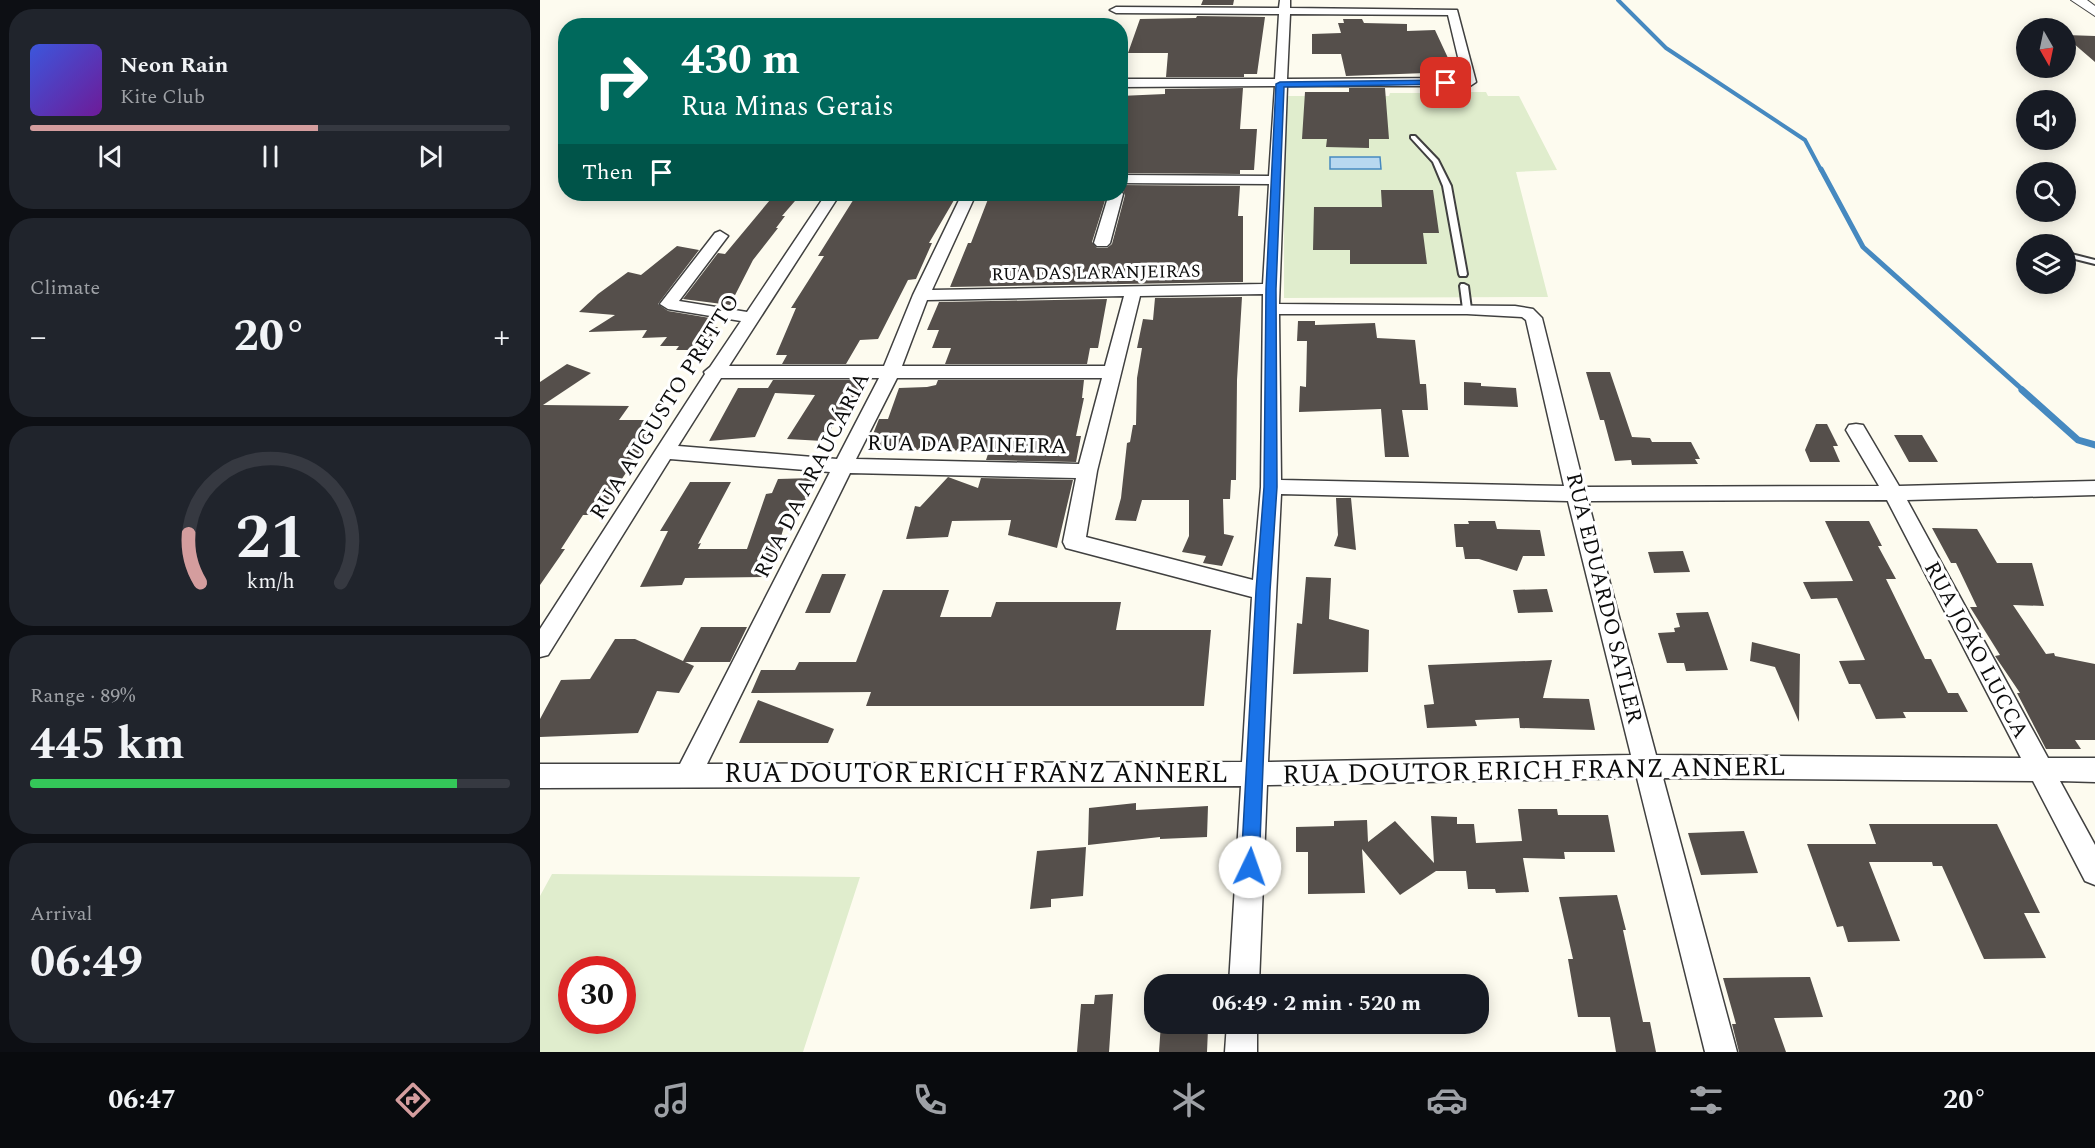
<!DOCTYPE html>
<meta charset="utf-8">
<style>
body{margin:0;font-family:Spectral,serif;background:#20242c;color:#f1f3f6;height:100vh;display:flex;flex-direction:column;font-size:22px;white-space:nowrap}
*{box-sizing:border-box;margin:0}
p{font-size:20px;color:#9ea1a6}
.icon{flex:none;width:33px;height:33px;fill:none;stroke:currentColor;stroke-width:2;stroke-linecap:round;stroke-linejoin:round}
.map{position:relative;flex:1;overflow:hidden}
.sheet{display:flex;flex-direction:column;gap:9px;padding:9px;background:#0d0f14;width:540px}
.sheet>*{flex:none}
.guide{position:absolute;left:18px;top:18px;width:570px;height:183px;border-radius:24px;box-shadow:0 3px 15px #0003;background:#00695c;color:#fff;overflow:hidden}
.needle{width:39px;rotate:171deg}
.fabs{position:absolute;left:1476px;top:18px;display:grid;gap:12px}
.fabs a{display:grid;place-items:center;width:60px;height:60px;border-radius:50%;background:#171b24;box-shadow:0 3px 15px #0003;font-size:30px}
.speed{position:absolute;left:18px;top:956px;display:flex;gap:12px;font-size:30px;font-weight:700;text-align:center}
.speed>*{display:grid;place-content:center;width:78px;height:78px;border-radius:50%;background:#171b24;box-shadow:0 3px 15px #0003;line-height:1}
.speed .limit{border:9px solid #d22;background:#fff;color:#111}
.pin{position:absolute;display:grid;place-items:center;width:51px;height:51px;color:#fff;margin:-26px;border-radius:12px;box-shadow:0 3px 9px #0006}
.me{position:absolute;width:66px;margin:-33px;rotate:3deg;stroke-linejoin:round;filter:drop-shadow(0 0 4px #0008)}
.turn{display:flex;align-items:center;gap:21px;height:126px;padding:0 24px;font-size:27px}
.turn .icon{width:78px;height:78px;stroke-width:2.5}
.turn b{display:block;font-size:42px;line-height:51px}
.then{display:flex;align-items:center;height:57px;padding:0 24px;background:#0003;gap:12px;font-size:22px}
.big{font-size:45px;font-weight:700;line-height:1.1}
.sheet .tile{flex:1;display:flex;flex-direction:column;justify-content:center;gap:9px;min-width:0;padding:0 21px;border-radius:24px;background:#20242c}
.sheet .dial{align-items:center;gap:0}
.dial svg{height:156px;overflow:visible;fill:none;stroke:#363941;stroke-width:7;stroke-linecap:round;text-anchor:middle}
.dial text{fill:#f1f3f6;stroke:none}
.song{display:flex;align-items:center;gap:18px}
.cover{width:72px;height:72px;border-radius:9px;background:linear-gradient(135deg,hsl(230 70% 55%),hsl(280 70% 35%))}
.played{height:6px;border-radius:3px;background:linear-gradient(90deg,#d49d9e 60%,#363941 60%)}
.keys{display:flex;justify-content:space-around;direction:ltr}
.heat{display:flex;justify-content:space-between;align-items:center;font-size:33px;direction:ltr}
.charge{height:9px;border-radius:4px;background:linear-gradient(90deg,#34c759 89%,#363941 0)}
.trip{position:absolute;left:604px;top:974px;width:345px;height:60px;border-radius:24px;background:#171b24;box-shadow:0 3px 15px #0003;font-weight:700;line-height:60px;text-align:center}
.menu{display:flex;height:96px;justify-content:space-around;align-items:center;background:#090b0e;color:#9ea1a6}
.menu .icon{width:42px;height:42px}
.menu .current{color:#d49d9e}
.menu b{font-size:27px;color:#f1f3f6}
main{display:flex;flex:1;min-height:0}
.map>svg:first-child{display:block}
.pitch{fill:#e0edcd;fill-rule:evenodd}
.water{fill:#b8d8f0;stroke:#4689c0;stroke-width:1.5}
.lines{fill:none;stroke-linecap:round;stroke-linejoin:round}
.stream-far2{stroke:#4689c0;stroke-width:4}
.stream-far1{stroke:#4689c0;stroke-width:5}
.stream{stroke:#4689c0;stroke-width:7}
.building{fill:#554f4b}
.service-casing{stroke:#404040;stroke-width:4}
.minor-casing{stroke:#404040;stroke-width:3}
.tertiary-casing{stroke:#404040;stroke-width:2}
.service{fill:#fff;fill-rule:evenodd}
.minor{fill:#fff;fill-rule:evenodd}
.tertiary{fill:#fff;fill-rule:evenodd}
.route{fill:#1a73e8;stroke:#114b97;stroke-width:1.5}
.labels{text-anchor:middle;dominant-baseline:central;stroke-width:6;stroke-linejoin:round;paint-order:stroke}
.far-street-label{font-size:18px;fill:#0d0d0d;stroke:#fff}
.street-label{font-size:22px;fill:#0d0d0d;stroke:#fff}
.near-street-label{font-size:27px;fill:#0d0d0d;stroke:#fff}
</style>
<main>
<section class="sheet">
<div class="tile">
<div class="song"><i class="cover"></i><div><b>Neon Rain</b><p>Kite Club</p></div></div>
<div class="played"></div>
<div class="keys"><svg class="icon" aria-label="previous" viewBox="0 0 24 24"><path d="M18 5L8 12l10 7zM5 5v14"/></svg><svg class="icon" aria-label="pause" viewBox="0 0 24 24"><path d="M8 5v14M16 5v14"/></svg><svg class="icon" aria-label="next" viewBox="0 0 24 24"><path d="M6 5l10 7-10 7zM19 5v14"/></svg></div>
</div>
<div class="tile"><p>Climate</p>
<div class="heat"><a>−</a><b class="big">20°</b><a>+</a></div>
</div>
<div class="tile dial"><svg viewBox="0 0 100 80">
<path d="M14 69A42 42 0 1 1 86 69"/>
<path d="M14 69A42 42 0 0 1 8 44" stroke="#d49d9e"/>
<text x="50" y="56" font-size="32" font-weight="700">21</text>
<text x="50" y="72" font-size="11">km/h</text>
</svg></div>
<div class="tile"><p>Range · 89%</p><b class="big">445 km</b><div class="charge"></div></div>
<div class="tile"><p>Arrival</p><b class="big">06:49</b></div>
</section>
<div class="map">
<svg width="1555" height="1052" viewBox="0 0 1555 1052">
<rect width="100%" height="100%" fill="#fdfbef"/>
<path class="pitch" d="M881,92h65l2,4h31l38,74 -41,2 32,125 -264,1v-154l4,-48h101l1,-3h30l2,3z
M12,874l308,3 -57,175h-263v-156zM32,969h50v51h-50z"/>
<path class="water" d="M790,157h50l1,12h-51z"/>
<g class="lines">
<path class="stream-far2" d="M1078,0l48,48 139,92 16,30"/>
<path class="stream-far1" d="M1281,169l42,78 161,144"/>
<path class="stream" d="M1482,390l56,50 17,5"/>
</g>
<path class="building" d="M663,0h31l-1,5h-32z
M657,16l68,1 -8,57h-13v3h-78l2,-24h-40l12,-34 56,-1z
M803,19h19l2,4 43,1v7l28,-1 13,28 1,18h-23v-3l-80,3 -5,-22h-29v-20l29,-1 -3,-10h6z
M1526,35l29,1v26l-29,-25z
M703,88l-3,41h17l-3,41h-14v4l-120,-1v-77l45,-2v-5z
M809,88h36l4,51h-20v9l-43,-1 1,-8h-25l3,-47h44z
M580,185l120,1 -2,30h5v66l-293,5 18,-44h3l19,-49h117l-15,48 5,6h10l5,-4 13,-49z
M841,190h52l6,43h-16l4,31h-77v-14h-37l1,-43h68z
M235,194h26l-19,22h3l-9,12h2l-25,32 -23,45 -47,-6 35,-46 7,1z
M317,194l100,1 -28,48h3l-16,36 -8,1 -30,59 -18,1 -14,24h-64l5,-9h-11l20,-47h-5l33,-52h-6z
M137,246l22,4 -41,54 10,7 48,8 -9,8h11l-16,23h-26l3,-4h-19l7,-9 -25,1 5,-8 -59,2 27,-17 -36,-3 19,-18 30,-22 13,3z
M702,297l-5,83 -1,100h-5l-1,19h-7l1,35 10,2 -12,30 -19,-3 3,-7 -24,-4 7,-16v-36h-47l-6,21 -21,-1 6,-22 6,-55 3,-1 3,-17h3l1,-47 5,-30h-5l6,-29 10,1 2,-22z
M567,299l-9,49h-8l-3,16h-142l6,-16h-19l7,-18h-12l12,-28z
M758,321h17v4l60,-2 2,15 38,2 5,44h6l2,26h-26l7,47h-24l-4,-48 -82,3 1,-26 6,1 1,-46h-10z
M27,364l24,9 -48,32 86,1 -10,14h26l-4,6h16l-59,89h-15l-22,34h4l-25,36v-203z
M1046,372h24l22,65 18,1 2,4h39l9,17h-5l3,5 -66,1 -1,-5 -16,1 -11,-41h-4z
M233,380h76l18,1 -19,32h-7l-18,28 -36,-2 28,-44 -40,-2 -20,44 -46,4 29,-53h30z
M398,380h146l-2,18h2l-8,38h5l-5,26 -90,-2 3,-9 -122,-2 12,-30h9l11,-31 28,-1 9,-2z
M924,382l17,1v3l35,2 2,19 -54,-2z
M1276,424h11l11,22h-5l7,16h-30l-5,-12z
M1354,435h28l16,27h-29z
M408,477l30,11 3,-10 92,2 -16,68 -49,-13 3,-15 -59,1 -4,16 -42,2 9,-33 5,1z
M274,478l-10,26h-13l-12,39 -16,34 -78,1 -3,7 -42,2 28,-56h-8l30,-49h41l-33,62 3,-1 -3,6h49l19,-55 6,-1 6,-14z
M796,498h15l5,52 -22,-4 4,-11z
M928,521h27l2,8 43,1 5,26h-22l-6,15 -38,-12h-14l-2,-12h-7l-2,-23h15z
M1285,521h44l13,25h-4l18,33h-10l39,80h6l17,34h10l10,19h-65l3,6 -30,1 -16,-35h-11l-10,-23 26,-1 -28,-62 -26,1 -8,-17 50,-1z
M1392,528l45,1 20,34h35l12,43 -31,-1 33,49 8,-1 1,3 40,8v76h-20l6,9h-35l-29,-56h3l-25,-37 5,-1 -30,-48h7l-21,-44h-5z
M1143,551l7,21 -36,1 -6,-21z
M282,574h24l-16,39h-25z
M766,577l25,1 -2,41 40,11 -1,42 -75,2 4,-51 5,1z
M1007,589l6,23 -35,1 -5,-23z
M343,590h66l-9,27h51l5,-15h125l-5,28h95l-7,76h-338l5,-14 -120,1 10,-23h34l4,-8h57z
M1168,612l20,58 -42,1 -2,-8h-17l-9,-30 17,-1 -1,-4 6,-1 -4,-14z
M161,627h46l-17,35h-45l9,4 -15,27 -22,-2 -19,42 -98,4v-18l21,-39 29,-1 25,-40h20l48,22z
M1212,642l48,12 -1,68 -24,-55 -25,-6z
M1012,660l-9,38 46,1 6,31 -75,-2 -1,-10 -44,2 2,6 -50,2 -3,-23 10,-1 -6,-39z
M218,700l76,29 -6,14h-89z
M596,803v7l72,-4 -1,31 -47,2v-2l-72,8 1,-37z
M978,809h39l1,6h50l7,37h-51l1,7 -42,-1 6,34 -33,1 -1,-4h-27l-2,-18h-30l-36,24 -38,-46 3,44 -57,1v-42h-12v-25l38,-1v-5l33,-1 1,22 27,-21 39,42 -3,-47 26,1v7h17l2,19 46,-2z
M1329,824h128l43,89h-16l22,45 -62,1 -42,-93h-9l-1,-4h-63l31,79 -52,1 -5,-16 -6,1 -30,-83h69z
M1204,831l14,42 -57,2 -13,-42z
M546,847l-3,49 -32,3v8l-21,2 7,-58z
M1077,895l9,35h-3l20,92h7l6,30h-40l-6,-35h-32l-10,-58h5l-14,-62z
M1270,977l13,40 -49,1 12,34h-47l-7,-28h4l-13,-46z
M573,994l-4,58h-32l4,-48h13l1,-9z
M621,1023h27l20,6 -1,23h-48z"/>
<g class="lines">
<g class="service-casing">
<path id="service" d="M871,136h4l23,24 13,26 16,88 -1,2h-6l-1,-2 -16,-88 -10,-24 -22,-24z
M1531,254l24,6v4l-24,-6z
M921,284h3l4,2 3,23 -1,2h-6l-1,-2 -3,-23z"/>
</g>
<g class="minor-casing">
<path id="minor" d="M740,0h10v8l167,2 19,72 -6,4h-183l-8,218 236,2 18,3 9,9 42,169 295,-1 -33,-56 3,-5 7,-1 7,1 36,61 196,-5v14l-188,5 141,258h47v24l-35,-1 35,64v40l-10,-4 -52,-100 -370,-3 74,274h-32l-68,-274 -370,7 -8,199h-30l12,-198 -701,2v-24h140l150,-292 -160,-13 -122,196 -8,2v-28l165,-255 -1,-2 6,-5 31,-46 -73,-12 -8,-5 55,-71 5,-2 8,5 -49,65 68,11 79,-118h14l-111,172h155l29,-71 49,-101h14l-44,96 331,-6 6,-100 -149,-1v-8l149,1 6,-90 -155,1v-8h155l4,-65 -163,-1 -6,-3 6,-3 163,1zM750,14l158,1 15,63 -176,1zM723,294l-2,193 -8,93 -167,-43 11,-66 43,-175zM584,296l-19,70h-203l25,-66zM739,314h188l55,3 4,3 38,166 -283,-6zM181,378h158l-42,81 -159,-13zM357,378h205l-23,86 -223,-5zM310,473l226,5 -13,64 3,6 186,49 -10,165 -535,2zM741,494l287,7 63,254 -363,7zM1347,500l134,258 -365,-3 -68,-254z
M581,191l2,3 -13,49 -3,3h-10l-3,-3 15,-49h11z
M687,1023h30v29h-32z"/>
</g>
<g class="tertiary-casing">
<path id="tertiary" d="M1531,0h16l8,6v10z"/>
</g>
<use href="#service" class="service"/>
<use href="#minor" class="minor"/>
<use href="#tertiary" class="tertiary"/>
</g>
<path class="route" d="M906,80l4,3 -1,1 -165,3 -8,202 1,198 -7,104 -11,276 -3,6 -6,3 -6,-3 -3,-6 15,-276 8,-104 2,-198 10,-205 4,-2z"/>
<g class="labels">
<g class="far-street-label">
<text transform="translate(556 273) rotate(-1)">RUA DAS LARANJEIRAS</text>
</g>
<g class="street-label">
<text transform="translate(125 407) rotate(-58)">RUA AUGUSTO PRETTO</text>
<text transform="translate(427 445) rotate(1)">RUA DA PAINEIRA</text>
<text transform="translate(272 475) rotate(-63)">RUA DA ARAUCÁRIA</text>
<text transform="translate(1064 598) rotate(76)">RUA EDUARDO SATLER</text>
<text transform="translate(1436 650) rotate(62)">RUA JOÃO LUCCA</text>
</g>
<g class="near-street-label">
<text transform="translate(994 771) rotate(-1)">RUA DOUTOR ERICH FRANZ ANNERL</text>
<text x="436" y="774">RUA DOUTOR ERICH FRANZ ANNERL</text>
</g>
</g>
</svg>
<div class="fabs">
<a><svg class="needle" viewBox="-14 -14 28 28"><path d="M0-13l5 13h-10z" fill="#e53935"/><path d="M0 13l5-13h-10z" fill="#9ea1a6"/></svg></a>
<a><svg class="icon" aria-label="sound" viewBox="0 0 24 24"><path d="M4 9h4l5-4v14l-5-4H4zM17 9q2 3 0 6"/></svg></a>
<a><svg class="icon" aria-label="search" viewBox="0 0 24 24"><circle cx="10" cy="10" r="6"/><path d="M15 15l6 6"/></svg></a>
<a><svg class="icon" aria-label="layers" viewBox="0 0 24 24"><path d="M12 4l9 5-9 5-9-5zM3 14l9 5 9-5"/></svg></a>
</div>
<div class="speed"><div class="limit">30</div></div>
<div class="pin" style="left:906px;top:83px;background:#d93025"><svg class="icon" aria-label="arrive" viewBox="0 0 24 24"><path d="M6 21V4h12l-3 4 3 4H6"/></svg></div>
<svg class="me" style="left:710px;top:867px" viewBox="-20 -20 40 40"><circle r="19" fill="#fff"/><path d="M0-13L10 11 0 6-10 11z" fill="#1a73e8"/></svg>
<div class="trip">06:49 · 2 min · 520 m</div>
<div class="guide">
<div class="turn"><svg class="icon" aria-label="right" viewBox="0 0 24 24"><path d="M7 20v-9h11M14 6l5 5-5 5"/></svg><div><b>430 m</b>Rua Minas Gerais</div></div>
<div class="then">Then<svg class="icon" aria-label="arrive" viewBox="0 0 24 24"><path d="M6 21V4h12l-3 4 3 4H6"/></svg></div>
</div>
</div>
</main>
<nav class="menu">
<b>06:47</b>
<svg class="icon current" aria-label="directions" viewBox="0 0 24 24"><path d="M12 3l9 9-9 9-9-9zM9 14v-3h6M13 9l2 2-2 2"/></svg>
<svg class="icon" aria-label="music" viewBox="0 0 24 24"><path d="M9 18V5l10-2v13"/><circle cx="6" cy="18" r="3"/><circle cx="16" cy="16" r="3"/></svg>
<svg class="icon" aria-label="phone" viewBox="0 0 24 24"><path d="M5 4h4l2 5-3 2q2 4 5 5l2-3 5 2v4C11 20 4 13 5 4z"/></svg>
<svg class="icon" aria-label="climate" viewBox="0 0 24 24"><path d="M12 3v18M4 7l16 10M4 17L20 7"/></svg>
<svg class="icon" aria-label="car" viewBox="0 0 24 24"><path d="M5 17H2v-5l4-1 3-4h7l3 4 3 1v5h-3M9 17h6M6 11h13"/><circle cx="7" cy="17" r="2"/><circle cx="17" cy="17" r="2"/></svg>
<svg class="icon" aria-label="filters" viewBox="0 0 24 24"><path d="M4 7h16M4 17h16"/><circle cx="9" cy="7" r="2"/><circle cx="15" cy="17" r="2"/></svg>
<b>20°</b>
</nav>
